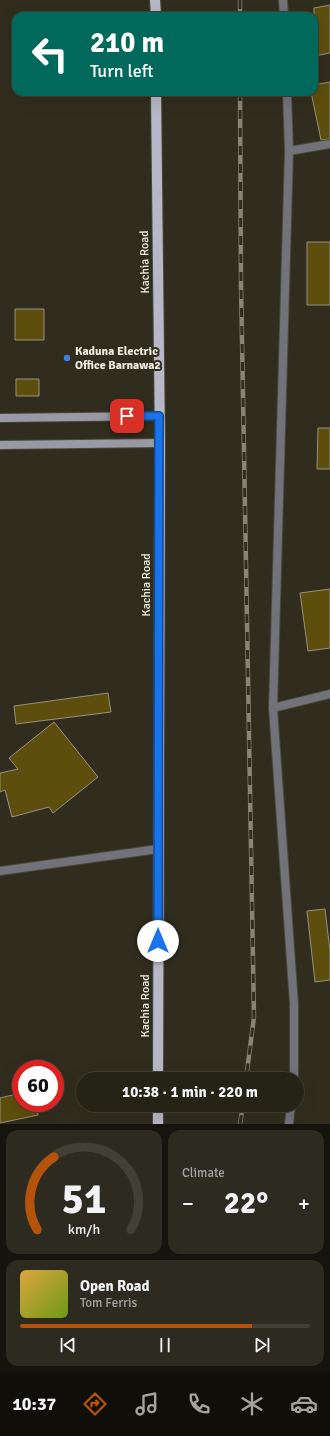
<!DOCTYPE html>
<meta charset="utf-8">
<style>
body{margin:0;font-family:Signika,sans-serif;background:#2d2a1f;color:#f1f3f6;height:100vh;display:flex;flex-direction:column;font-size:15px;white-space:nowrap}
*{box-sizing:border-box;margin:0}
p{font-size:13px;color:#a3a4a1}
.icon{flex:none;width:22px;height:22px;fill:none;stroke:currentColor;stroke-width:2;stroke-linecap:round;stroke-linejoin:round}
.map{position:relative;height:1124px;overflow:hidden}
.drawer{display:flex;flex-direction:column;gap:6px;padding:6px;background:#14130c;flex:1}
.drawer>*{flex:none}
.banner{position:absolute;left:12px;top:12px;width:306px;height:84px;border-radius:12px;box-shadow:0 4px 16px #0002,0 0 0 1px #423f35;background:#00695c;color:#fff;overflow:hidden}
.speed{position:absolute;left:12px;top:1060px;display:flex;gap:8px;font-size:20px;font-weight:700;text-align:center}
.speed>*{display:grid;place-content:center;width:52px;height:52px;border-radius:50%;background:#252216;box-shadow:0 4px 16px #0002,0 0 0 1px #423f35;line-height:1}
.speed .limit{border:6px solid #d22;background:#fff;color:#111}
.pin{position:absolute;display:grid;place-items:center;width:34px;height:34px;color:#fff;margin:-17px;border-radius:8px;box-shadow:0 2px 6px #0006}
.me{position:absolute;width:44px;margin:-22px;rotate:0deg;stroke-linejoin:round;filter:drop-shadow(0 0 3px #0008)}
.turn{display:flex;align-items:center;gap:14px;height:84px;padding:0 12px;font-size:18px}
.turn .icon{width:52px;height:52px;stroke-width:2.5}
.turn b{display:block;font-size:28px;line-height:34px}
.big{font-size:30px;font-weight:700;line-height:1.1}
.drawer .tile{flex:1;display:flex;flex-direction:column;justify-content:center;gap:6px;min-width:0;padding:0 14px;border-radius:12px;background:#2d2a1f}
.drawer .dial{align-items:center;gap:0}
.dial svg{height:104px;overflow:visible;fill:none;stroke:#423f35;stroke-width:7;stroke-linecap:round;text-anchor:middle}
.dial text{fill:#f1f3f6;stroke:none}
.song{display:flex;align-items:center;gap:12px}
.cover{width:48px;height:48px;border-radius:6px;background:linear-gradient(135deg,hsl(40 70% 55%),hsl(80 70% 35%))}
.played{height:4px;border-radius:2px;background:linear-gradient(90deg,#b45309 80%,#423f35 80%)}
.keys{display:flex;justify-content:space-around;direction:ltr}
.heat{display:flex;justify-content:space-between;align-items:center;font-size:22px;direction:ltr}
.drawer .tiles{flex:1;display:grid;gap:6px;grid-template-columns:1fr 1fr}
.tile:last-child{grid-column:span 2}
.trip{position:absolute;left:76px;top:1072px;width:228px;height:40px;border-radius:20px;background:#252216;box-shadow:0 4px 16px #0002,0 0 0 1px #423f35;font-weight:700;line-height:40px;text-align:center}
.tabs{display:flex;height:64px;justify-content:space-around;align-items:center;background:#0f0e09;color:#a3a4a1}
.tabs .icon{width:28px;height:28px}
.tabs .on{color:#b45309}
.tabs b{font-size:18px;color:#f1f3f6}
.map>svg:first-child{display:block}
.building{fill:#5e4e0d;stroke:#969180}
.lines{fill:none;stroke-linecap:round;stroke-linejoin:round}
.street-casing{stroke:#4b4839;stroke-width:10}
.secondary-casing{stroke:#4b4839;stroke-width:10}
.primary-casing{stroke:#4b4839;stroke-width:12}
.street{stroke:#72727a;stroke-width:8}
.secondary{stroke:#9999a6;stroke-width:8}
.primary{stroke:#b8b7c7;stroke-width:10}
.rail-casing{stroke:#888578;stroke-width:4.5}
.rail{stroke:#312d1e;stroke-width:3;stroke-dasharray:9;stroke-linecap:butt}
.route-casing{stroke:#114b97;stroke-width:10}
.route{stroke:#1a73e8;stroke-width:7}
.shop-dot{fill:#3f7fe0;stroke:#312d1e;stroke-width:1.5}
.labels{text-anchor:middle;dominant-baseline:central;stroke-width:4;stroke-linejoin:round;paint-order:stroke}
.street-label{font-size:12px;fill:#eeece2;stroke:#312d1e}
.poi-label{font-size:12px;font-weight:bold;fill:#eeece2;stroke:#312d1e;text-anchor:start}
</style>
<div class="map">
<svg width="330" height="1124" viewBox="0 0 330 1124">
<rect width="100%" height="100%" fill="#312d1e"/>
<path class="building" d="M330,5v48l-16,3v-48z
M330,82v57l-9,1 -10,-48h3v-7z
M307,242h23v63h-23z
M15,309h29v31h-29z
M16,379h23v17h-23z
M318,428h12v41h-13z
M330,589v59l-22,3 -8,-58z
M108,693l3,19 -95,12 -2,-18z
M54,722l44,55 -45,36 -4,-6 -37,10 -7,-27 -5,2v-19l18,-4 -9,-11z
M325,909l5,42v29l-15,2 -8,-71z
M21,1093v10h15l2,12 -38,8v-25z"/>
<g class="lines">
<g class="street-casing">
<path id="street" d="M283,0l1,16
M287,92l2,59 -16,557 21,296v75
M289,151l41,-7
M273,708l57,-14
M0,871l158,-22
M289,1124l2,-19"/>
</g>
<g class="secondary-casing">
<path id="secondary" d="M0,418l159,-2
M0,445l160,-2"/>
</g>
<g class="primary-casing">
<path id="primary" d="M155,0l1,16
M156,92l4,351 -2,636
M158,1105v19"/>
</g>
<use href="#street" class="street"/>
<use href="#secondary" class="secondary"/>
<use href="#primary" class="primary"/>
<g class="rail-casing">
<path id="rail" d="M240,0v16
M240,92l1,191 13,734 -8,62
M240,1124l3,-19"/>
</g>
<use href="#rail" class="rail"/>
</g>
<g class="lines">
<g class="route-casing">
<path id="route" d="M127,416h32l-1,525"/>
</g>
<use href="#route" class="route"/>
</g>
<circle class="shop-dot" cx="67" cy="358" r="4"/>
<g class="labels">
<g class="street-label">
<text transform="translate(145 262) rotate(-91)">Kachia Road</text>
<text transform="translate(146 585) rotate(-90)">Kachia Road</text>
<text transform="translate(145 1006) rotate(-90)">Kachia Road</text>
</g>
<g class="poi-label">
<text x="75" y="351">Kaduna Electric<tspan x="75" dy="14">Office Barnawa2</tspan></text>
</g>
</g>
</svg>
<div class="speed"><div class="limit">60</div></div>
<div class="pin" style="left:127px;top:416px;background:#d93025"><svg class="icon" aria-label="arrive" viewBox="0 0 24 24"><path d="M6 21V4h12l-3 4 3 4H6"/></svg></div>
<svg class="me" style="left:158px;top:941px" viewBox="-20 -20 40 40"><circle r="19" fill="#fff"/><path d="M0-13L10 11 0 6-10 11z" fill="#1a73e8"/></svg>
<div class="trip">10:38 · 1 min · 220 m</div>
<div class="banner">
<div class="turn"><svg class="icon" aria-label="left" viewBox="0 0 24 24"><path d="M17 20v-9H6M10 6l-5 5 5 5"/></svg><div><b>210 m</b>Turn left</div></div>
</div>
</div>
<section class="drawer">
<div class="tiles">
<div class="tile dial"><svg viewBox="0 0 100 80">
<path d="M14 69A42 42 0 1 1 86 69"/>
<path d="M14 69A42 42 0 0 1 27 13" stroke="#b45309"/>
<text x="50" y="56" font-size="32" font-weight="700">51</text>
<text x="50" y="72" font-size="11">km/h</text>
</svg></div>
<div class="tile"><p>Climate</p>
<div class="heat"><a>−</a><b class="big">22°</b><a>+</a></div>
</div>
<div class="tile">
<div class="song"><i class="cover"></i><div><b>Open Road</b><p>Tom Ferris</p></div></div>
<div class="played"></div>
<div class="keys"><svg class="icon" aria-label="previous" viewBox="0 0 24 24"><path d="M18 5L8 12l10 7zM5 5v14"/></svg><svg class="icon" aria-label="pause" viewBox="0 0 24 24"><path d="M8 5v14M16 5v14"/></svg><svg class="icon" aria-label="next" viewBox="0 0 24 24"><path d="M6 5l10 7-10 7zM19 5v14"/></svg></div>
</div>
</div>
</section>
<nav class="tabs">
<b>10:37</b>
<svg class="icon on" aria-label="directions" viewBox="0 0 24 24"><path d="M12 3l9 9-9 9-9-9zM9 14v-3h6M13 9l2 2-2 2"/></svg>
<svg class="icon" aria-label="music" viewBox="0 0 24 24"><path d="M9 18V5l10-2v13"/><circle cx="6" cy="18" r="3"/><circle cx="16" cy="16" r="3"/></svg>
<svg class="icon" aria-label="phone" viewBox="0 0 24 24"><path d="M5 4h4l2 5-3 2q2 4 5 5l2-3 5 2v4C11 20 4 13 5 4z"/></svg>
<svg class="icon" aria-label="climate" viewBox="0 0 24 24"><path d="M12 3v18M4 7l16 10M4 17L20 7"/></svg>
<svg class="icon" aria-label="car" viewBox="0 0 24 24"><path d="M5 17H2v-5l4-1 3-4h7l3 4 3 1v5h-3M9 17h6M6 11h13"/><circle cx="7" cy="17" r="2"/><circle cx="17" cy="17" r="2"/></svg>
</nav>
